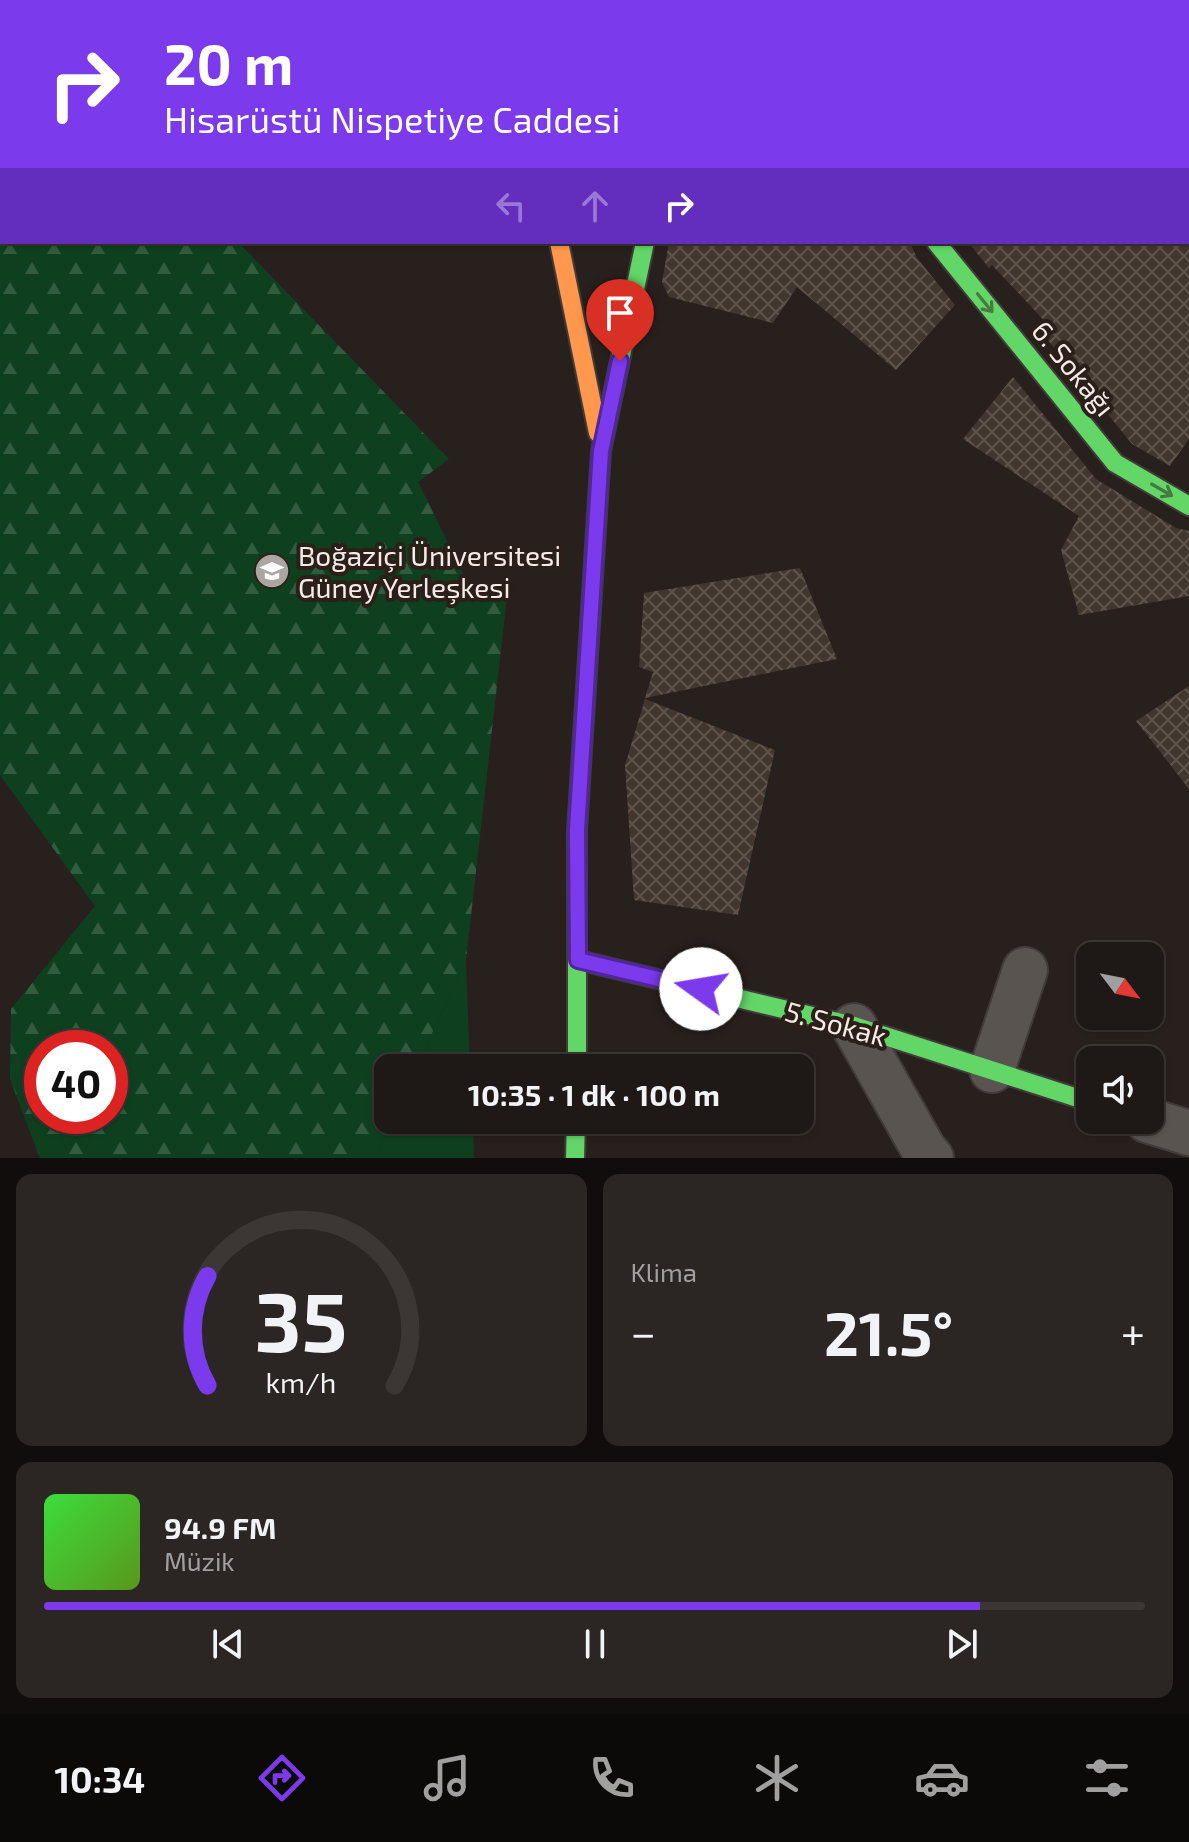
<!DOCTYPE html>
<html lang="tr">
<meta charset="utf-8">
<style>
body{margin:0;font-family:"Exo 2",sans-serif;background:#2b2523;color:#f1f3f6;height:100vh;display:flex;flex-direction:column;font-size:30px;white-space:nowrap}
*{box-sizing:border-box;margin:0}
p{font-size:26px;color:#a1a0a1}
.icon{flex:none;width:44px;height:44px;fill:none;stroke:currentColor;stroke-width:2;stroke-linecap:round;stroke-linejoin:round}
.map{position:relative;height:1158px;overflow:hidden}
.side{display:flex;flex-direction:column;gap:16px;padding:16px;background:#100d0c;flex:1}
.side>*{flex:none}
.top-card{position:absolute;left:0px;top:0px;width:1190px;height:244px;box-shadow:0 2px 6px #0004,0 0 0 2px #3c3735;background:#7c3aed;color:#fff;overflow:hidden}
.needle{width:52px;rotate:122deg}
.buttons{position:absolute;left:1076px;top:942px;display:grid;gap:16px}
.buttons a{display:grid;place-items:center;width:88px;height:88px;border-radius:16px;background:#1e1816;box-shadow:0 2px 6px #0004,0 0 0 2px #3c3735;font-size:40px}
.speed{position:absolute;left:24px;top:1030px;display:flex;gap:16px;font-size:40px;font-weight:700;text-align:center}
.speed>*{display:grid;place-content:center;width:104px;height:104px;border-radius:50%;background:#1e1816;box-shadow:0 2px 6px #0004,0 0 0 2px #3c3735;line-height:1}
.speed .limit{border:12px solid #d22;background:#fff;color:#111}
.pin{position:absolute;display:grid;place-items:center;width:68px;height:68px;color:#fff;margin:-82px -34px;border-radius:50% 50% 50% 0;rotate:-45deg;box-shadow:0 0 8px #0007}
.pin .icon{rotate:45deg}
.me{position:absolute;width:88px;margin:-44px;rotate:283deg;stroke-linejoin:round;filter:drop-shadow(0 0 6px #0008)}
.turn{display:flex;align-items:center;gap:28px;height:168px;padding:0 32px;font-size:36px}
.turn .icon{width:104px;height:104px;stroke-width:2.5}
.turn b{display:block;font-size:56px;line-height:68px}
.lanes{display:flex;align-items:center;height:76px;padding:0 32px;background:#0003;justify-content:center;gap:40px;direction:ltr}
.lanes .off{opacity:.35}
.big{font-size:60px;font-weight:700;line-height:1.1}
.side .card{flex:1;display:flex;flex-direction:column;justify-content:center;gap:12px;min-width:0;padding:0 28px;border-radius:16px;background:#2b2523}
.side .dial{align-items:center;gap:0}
.dial svg{height:208px;overflow:visible;fill:none;stroke:#3c3735;stroke-width:7;stroke-linecap:round;text-anchor:middle}
.dial text{fill:#f1f3f6;stroke:none}
.song{display:flex;align-items:center;gap:24px}
.cover{width:96px;height:96px;border-radius:12px;background:linear-gradient(135deg,hsl(120 70% 55%),hsl(90 70% 35%))}
.played{height:8px;border-radius:4px;background:linear-gradient(90deg,#7c3aed 85%,#3c3735 85%)}
.keys{display:flex;justify-content:space-around;direction:ltr}
.heat{display:flex;justify-content:space-between;align-items:center;font-size:44px;direction:ltr}
.side .tiles{flex:1;display:grid;gap:16px;grid-template-columns:1fr 1fr}
.card:last-child{grid-column:span 2}
.trip{position:absolute;left:374px;top:1054px;width:440px;height:80px;border-radius:16px;background:#1e1816;box-shadow:0 2px 6px #0004,0 0 0 2px #3c3735;font-weight:700;line-height:80px;text-align:center}
.tab-bar{display:flex;height:128px;justify-content:space-around;align-items:center;background:#0c0a09;color:#a1a0a1}
.tab-bar .icon{width:56px;height:56px}
.tab-bar .selected{color:#7c3aed}
.tab-bar b{font-size:36px;color:#f1f3f6}
.map>svg:first-child{display:block}
.green{fill:#0e4020}
.forest{fill:url(#forest-firs);fill-rule:evenodd}
.building{fill:url(#building-cross-hatch)}
.lines{fill:none;stroke-linecap:round;stroke-linejoin:round}
.lane-casing{stroke:#413b39;stroke-width:34}
.street-casing{stroke:#413b39;stroke-width:48}
.fast-casing{stroke:#413b39;stroke-width:22}
.slow-casing{stroke:#413b39;stroke-width:22}
.lane{stroke:#5a5451;stroke-width:30}
.street{stroke:#5a5451;stroke-width:44}
.fast{stroke:#63d668;stroke-width:18}
.slow{stroke:#ff974d;stroke-width:18}
.oneway{stroke:#487a40}
.route-casing{stroke:#51269a;stroke-width:20}
.route{stroke:#7c3aed;stroke-width:14}
.labels{text-anchor:middle;dominant-baseline:central;stroke-width:8;stroke-linejoin:round;paint-order:stroke}
.street-label{font-size:28px;fill:#f5ece8;stroke:#2c1f19}
.poi-label{font-size:28px;fill:#f5ece8;stroke:#2c1f19;text-anchor:start}
</style>
<div class="map">
<svg width="1189" height="1158" viewBox="0 0 1189 1158">
<defs>
<pattern id="forest-firs" width="22" height="20" patternUnits="userSpaceOnUse" patternTransform="scale(2)"><rect width="22" height="20" fill="#0e4020"/><path d="M5 1l3.5 6h-7zM16 11l3.5 6h-7z" fill="#325c40"/></pattern>
<pattern id="building-cross-hatch" width="8" height="8" patternUnits="userSpaceOnUse" patternTransform="scale(2)"><rect width="8" height="8" fill="#42372f"/><path d="M0 0l8 8M0 8l8-8" fill="none" stroke="#5e544d"/></pattern>
</defs>
<rect width="100%" height="100%" fill="#28201d"/>
<path class="green" d="M466,960l4,108h-54z
M392,1120h81l1,38h-99z"/>
<path class="forest" d="M2,192v50h236l211,217 -31,23 54,110 37,-13 -43,381 -50,108h-28v52h4l-17,38h-335l-30,-79 1,-70 84,-103 -95,-131v-582zM42,1048h68v68h-68z"/>
<path class="building" d="M669,242h243v5l5,11 38,47 -59,65 -99,-83 -24,36 -104,-26 -7,-15z
M968,242h221v197l-19,27 -38,-22 -86,-106 6,-9 -60,-64 -3,3z
M1013,377l83,102 80,49 13,3v65l-110,19 -18,-65 18,-34 -116,-77z
M800,568l37,91 -192,39 8,-26 -14,-5 5,-74z
M1189,686v103l-53,-68z
M645,699l130,51 -37,165 -104,-15 -9,-135z"/>
<g class="lines">
<g class="lane-casing">
<path id="lane" d="M266,2l11,-2
M0,36h2
M0,96l2,-1"/>
</g>
<g class="street-casing">
<path id="street" d="M450,0l1,2
M1188,66h1
M1188,153l1,1
M854,1026l70,124 7,8
M992,1070l33,-100
M1147,1120l42,13"/>
</g>
<g class="fast-casing">
<path id="fast" d="M526,0v2
M748,2l1,-2
M936,242l179,221 74,43
M578,960l276,66 236,76
M577,1068v-238l24,-379 44,-209
M575,1158l1,-38"/>
</g>
<g class="slow-casing">
<path id="slow" d="M559,242l39,191"/>
</g>
<use href="#lane" class="lane"/>
<use href="#street" class="street"/>
<use href="#fast" class="fast"/>
<use href="#slow" class="slow"/>
</g>
<defs><path id="oneway-shaft" d="M-6 0H5M1.5-3L5.5 0L1.5 3" fill="none" stroke-width="1.6" stroke-linecap="round" stroke-linejoin="round" transform="scale(2)"/></defs>
<g class="oneway">
<use href="#oneway-shaft" transform="translate(985 303) rotate(51)"/>
<use href="#oneway-shaft" transform="translate(1162 490) rotate(30)"/>
</g>
<g class="lines">
<g class="route-casing">
<path id="route" d="M620,361l-19,90 -24,379 1,130 123,29"/>
</g>
<use href="#route" class="route"/>
</g>
<defs>
<g id="university-disc" transform="scale(1.8)"><circle r="9.5" fill="#ada5a1" stroke="#2c1f19"/><path d="M0-5L7-2L0 1L-7-2ZM-4 1L0 2.5L4 1V4Q0 6-4 4Z" fill="#fff"/></g>
</defs>
<g fill-rule="evenodd">
<use href="#university-disc" x="272" y="571"/>
</g>
<g class="labels">
<g class="street-label">
<text transform="translate(1074 368) rotate(51)">6. Sokağı</text>
<text transform="translate(836 1023) rotate(15)">5. Sokak</text>
</g>
<g class="poi-label">
<text x="298" y="555">Boğaziçi Üniversitesi<tspan x="298" dy="32">Güney Yerleşkesi</tspan></text>
</g>
</g>
</svg>
<div class="buttons">
<a><svg class="needle" viewBox="-14 -14 28 28"><path d="M0-13l5 13h-10z" fill="#e53935"/><path d="M0 13l5-13h-10z" fill="#a1a0a1"/></svg></a>
<a><svg class="icon" aria-label="sound" viewBox="0 0 24 24"><path d="M4 9h4l5-4v14l-5-4H4zM17 9q2 3 0 6"/></svg></a>
</div>
<div class="speed"><div class="limit">40</div></div>
<div class="pin" style="left:620px;top:361px;background:#d93025"><svg class="icon" aria-label="arrive" viewBox="0 0 24 24"><path d="M6 21V4h12l-3 4 3 4H6"/></svg></div>
<svg class="me" style="left:701px;top:989px" viewBox="-20 -20 40 40"><circle r="19" fill="#fff"/><path d="M0-13L10 11 0 6-10 11z" fill="#7c3aed"/></svg>
<div class="trip">10:35 · 1 dk · 100 m</div>
<div class="top-card">
<div class="turn"><svg class="icon" aria-label="right" viewBox="0 0 24 24"><path d="M7 20v-9h11M14 6l5 5-5 5"/></svg><div><b>20 m</b>Hisarüstü Nispetiye Caddesi</div></div>
<div class="lanes"><svg class="icon off" aria-label="left" viewBox="0 0 24 24"><path d="M17 20v-9H6M10 6l-5 5 5 5"/></svg><svg class="icon off" aria-label="ahead" viewBox="0 0 24 24"><path d="M12 20V5M6 11l6-6 6 6"/></svg><svg class="icon" aria-label="right" viewBox="0 0 24 24"><path d="M7 20v-9h11M14 6l5 5-5 5"/></svg></div>
</div>
</div>
<section class="side">
<div class="tiles">
<div class="card dial"><svg viewBox="0 0 100 80">
<path d="M14 69A42 42 0 1 1 86 69"/>
<path d="M14 69A42 42 0 0 1 14 27" stroke="#7c3aed"/>
<text x="50" y="56" font-size="32" font-weight="700">35</text>
<text x="50" y="72" font-size="11">km/h</text>
</svg></div>
<div class="card"><p>Klima</p>
<div class="heat"><a>−</a><b class="big">21.5°</b><a>+</a></div>
</div>
<div class="card">
<div class="song"><i class="cover"></i><div><b>94.9 FM</b><p>Müzik</p></div></div>
<div class="played"></div>
<div class="keys"><svg class="icon" aria-label="previous" viewBox="0 0 24 24"><path d="M18 5L8 12l10 7zM5 5v14"/></svg><svg class="icon" aria-label="pause" viewBox="0 0 24 24"><path d="M8 5v14M16 5v14"/></svg><svg class="icon" aria-label="next" viewBox="0 0 24 24"><path d="M6 5l10 7-10 7zM19 5v14"/></svg></div>
</div>
</div>
</section>
<nav class="tab-bar">
<b>10:34</b>
<svg class="icon selected" aria-label="directions" viewBox="0 0 24 24"><path d="M12 3l9 9-9 9-9-9zM9 14v-3h6M13 9l2 2-2 2"/></svg>
<svg class="icon" aria-label="music" viewBox="0 0 24 24"><path d="M9 18V5l10-2v13"/><circle cx="6" cy="18" r="3"/><circle cx="16" cy="16" r="3"/></svg>
<svg class="icon" aria-label="phone" viewBox="0 0 24 24"><path d="M5 4h4l2 5-3 2q2 4 5 5l2-3 5 2v4C11 20 4 13 5 4z"/></svg>
<svg class="icon" aria-label="climate" viewBox="0 0 24 24"><path d="M12 3v18M4 7l16 10M4 17L20 7"/></svg>
<svg class="icon" aria-label="car" viewBox="0 0 24 24"><path d="M5 17H2v-5l4-1 3-4h7l3 4 3 1v5h-3M9 17h6M6 11h13"/><circle cx="7" cy="17" r="2"/><circle cx="17" cy="17" r="2"/></svg>
<svg class="icon" aria-label="filters" viewBox="0 0 24 24"><path d="M4 7h16M4 17h16"/><circle cx="9" cy="7" r="2"/><circle cx="15" cy="17" r="2"/></svg>
</nav>
